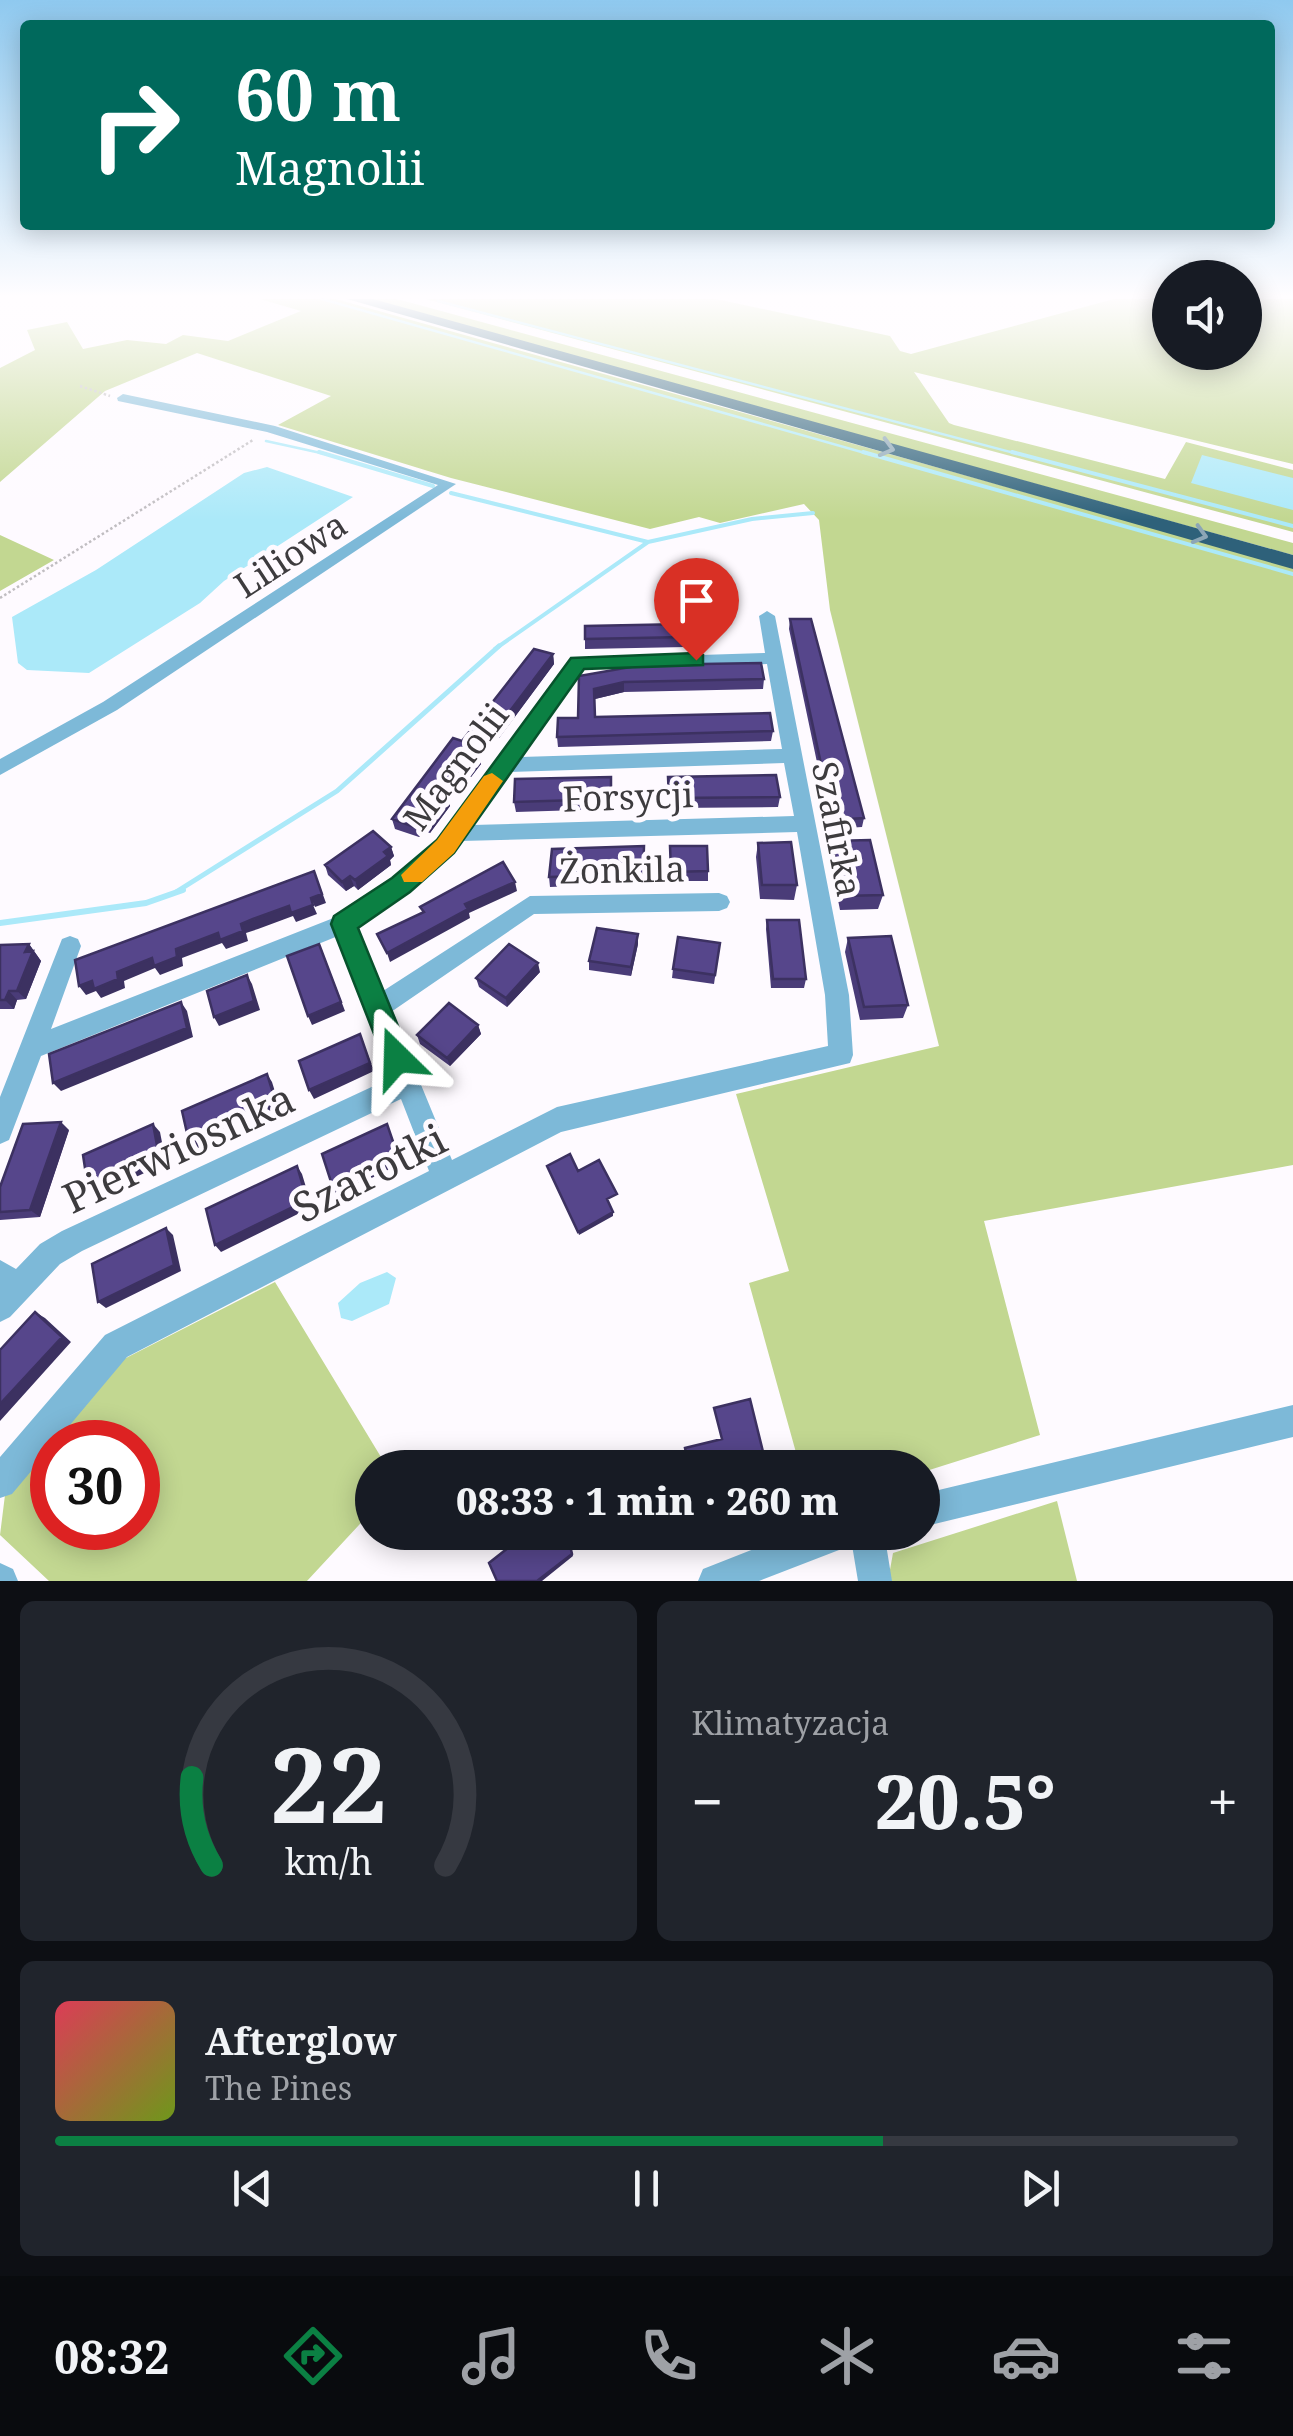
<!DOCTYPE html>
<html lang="pl">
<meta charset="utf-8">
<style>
body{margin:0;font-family:"Noto Serif",serif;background:#20242c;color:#f1f3f6;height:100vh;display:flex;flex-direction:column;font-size:38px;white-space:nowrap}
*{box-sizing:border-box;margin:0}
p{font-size:32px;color:#9ea1a6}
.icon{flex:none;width:55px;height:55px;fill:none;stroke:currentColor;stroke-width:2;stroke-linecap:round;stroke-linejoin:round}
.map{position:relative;height:1581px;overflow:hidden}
.side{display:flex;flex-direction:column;gap:20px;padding:20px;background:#0d0f14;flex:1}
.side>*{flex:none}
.guide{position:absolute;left:20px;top:20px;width:1255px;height:210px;border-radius:10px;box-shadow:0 5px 25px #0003;background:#00695c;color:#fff;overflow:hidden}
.buttons{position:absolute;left:1152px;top:260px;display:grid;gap:20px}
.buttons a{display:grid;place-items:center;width:110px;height:110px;border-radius:50%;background:#171b24;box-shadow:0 5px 25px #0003;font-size:50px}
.speed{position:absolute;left:30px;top:1420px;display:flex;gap:20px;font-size:50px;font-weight:700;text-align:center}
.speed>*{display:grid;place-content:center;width:130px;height:130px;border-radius:50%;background:#171b24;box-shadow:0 5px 25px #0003;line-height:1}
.speed .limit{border:15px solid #d22;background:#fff;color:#111}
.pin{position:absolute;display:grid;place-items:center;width:85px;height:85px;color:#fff;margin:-102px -42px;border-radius:50% 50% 50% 0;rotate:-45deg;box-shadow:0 0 10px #0007}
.pin .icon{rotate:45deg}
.me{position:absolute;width:110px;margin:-55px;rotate:338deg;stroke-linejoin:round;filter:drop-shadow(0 0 8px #0008)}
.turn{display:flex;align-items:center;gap:35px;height:210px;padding:0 50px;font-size:45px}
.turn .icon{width:130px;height:130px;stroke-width:2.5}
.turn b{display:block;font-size:70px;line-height:85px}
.big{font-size:75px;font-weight:800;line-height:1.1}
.side .tile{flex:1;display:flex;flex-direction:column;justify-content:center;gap:15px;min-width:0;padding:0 35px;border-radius:15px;background:#20242c}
.side .dial{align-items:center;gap:0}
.dial svg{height:260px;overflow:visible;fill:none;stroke:#363941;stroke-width:7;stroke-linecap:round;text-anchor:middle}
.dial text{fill:#f1f3f6;stroke:none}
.song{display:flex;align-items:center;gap:30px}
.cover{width:120px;height:120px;border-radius:15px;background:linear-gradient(135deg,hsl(350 70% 55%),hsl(80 70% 35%))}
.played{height:10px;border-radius:5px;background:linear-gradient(90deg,#0b8043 70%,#363941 70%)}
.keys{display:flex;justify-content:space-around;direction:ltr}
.heat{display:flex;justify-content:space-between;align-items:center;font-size:55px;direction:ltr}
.side .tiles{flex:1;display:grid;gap:20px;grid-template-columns:1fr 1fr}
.tile:last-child{grid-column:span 2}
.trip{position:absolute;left:355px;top:1450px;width:585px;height:100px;border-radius:50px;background:#171b24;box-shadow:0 5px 25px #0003;font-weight:800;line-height:100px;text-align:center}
.menu{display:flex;height:160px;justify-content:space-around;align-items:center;background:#090b0e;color:#9ea1a6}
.menu .icon{width:70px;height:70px}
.menu .current{color:#0b8043}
.menu b{font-size:45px;color:#f1f3f6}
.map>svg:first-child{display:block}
.green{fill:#c2d791;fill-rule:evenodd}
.water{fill:#abe9f9}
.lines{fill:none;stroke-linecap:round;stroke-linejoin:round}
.stream-far3{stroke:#abe9f9;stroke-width:2.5}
.stream-far2{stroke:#abe9f9;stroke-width:4}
.stream-far1{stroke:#abe9f9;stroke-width:5}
.stream{stroke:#abe9f9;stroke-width:6}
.path{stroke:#c0bdc1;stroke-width:2.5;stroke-dasharray:2.5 2.5;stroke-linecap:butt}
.minor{fill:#7db9d8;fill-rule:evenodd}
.motorway{fill:#2e617a;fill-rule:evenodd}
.wall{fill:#4a3c78}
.shaded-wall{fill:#3c3161}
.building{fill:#56468b;stroke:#3c3161;stroke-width:2.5}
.oneway{stroke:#8ca6b6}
.route{fill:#0b8043;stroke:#07532c;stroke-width:2.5}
.slow{fill:#f59e0b}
.labels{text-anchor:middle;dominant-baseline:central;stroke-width:10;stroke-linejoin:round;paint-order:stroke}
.street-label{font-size:35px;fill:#3d3b3e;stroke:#fefaff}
.near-street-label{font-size:42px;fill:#3d3b3e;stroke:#fefaff}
</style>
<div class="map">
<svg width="1293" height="1581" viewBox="0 0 1293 1581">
<rect width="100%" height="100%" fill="#fefaff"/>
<path class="green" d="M260,299h76l957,268v598l-309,56 56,214 -117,37 -1,-4 -122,-1 -51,-184 40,-12 -53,-177 203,-48 -109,-436 -11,-90 -15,-16 -84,19 -21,-6 -49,12 -199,-51 -173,-53 53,-29 -134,-43 -92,38 -105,91v-114l35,-18 -8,-20 40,-8 16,27 44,-9 39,4 17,-9 45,6 73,-30z
M365,299h32l896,244v12z
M426,299h290l174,37 10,15 11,3 203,-55h56v53h75v-53h48v165l-379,-92 35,51 5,2 211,54 21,-37 107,28v62z
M0,535l54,25 -54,31z
M275,1282l112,185 -15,1v43l-65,70h-258l-49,-46 5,-40 117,-135zM52,1442h86v86h-86z
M1057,1501l20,80h-189l5,-28z"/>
<path class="water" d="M1202,455l91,23v32l-102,-27z
M267,467l86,30 -129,84 -24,22 -111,70 -62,-3 -9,-7 -6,-46 84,-47 148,-97z
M387,1272l9,6 -7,26 -37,17 -11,-3 -3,-15 22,-20z"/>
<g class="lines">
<path class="stream-far3" d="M322,299l550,156
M438,301l584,154
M266,441l64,14"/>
<path class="stream-far2" d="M319,452l114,34
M863,452l430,122
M1012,452l281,74
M451,493l197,49 104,-23 61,-6
M495,649l153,-107"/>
<path class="stream-far1" d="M176,892l161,-101 162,-145"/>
<path class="stream" d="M0,923l146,-20 37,-13"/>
<path class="path" d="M80,386l30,10
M0,598l253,-158"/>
<path class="minor" d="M123,394l152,32 181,58 -339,226 -117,65v-16l103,-57 335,-217 -171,-53 -149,-31 -1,-3z
M767,611l8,5 74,379 4,60 -3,8 -289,69 -434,225 -115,137 -12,4v-41l105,-122 324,-164 -28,-72 -319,152 -22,13 -50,53 -10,5v-62l16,9 24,-25 22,-13 331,-154 -55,-141 -297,120 -32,84 -9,4v-47l62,-158 8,-3 8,3 3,7 -30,83 285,-112 57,-38 45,-38 135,-182 192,-6 -6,-37zM767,664l15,85 -261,8 63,-88zM784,763l10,53 -321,9 37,-53zM797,832l28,163 3,51 -271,61 -105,53 -61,-148 143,-98 185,-3 8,-3 3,-6 -3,-6 -8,-3 -189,3 -147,95 -26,-64c36,-25 78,-50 104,-86z
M1293,1405v32l-371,90v-33z
M797,1532h87l8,49h-34l-6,-36 -93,36h-61l5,-12z
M0,1563l13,6 5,12h-18z"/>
<path class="motorway" d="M347,299h26l920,256v14z"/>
</g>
<path class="wall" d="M790,619l74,199 -2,9 -31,2 -42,-200z
M585,626l101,11v10l-101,2z
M553,654l1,10 -55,74 -6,-2 -14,19 2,9 -10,13 -7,-2 -16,23 2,8 -20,27 -6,-2 -5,6 -24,-8 -3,-10 70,-78z
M579,676l185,3 -1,10 -139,3 -29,7v18l178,14 -2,10 -213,6 -1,-10 21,-19z
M611,777l1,32 -96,3 -2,-10z
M668,777l112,20 -2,10 -109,1z
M832,841l51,54 -5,14 -38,1 -11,-55z
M758,843l39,42 -3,15 -34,-1 -4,-42z
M644,846l-1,37 -93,4 -1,-10z
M670,846l38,25v10h-38z
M391,847l3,9 -4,4 1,5 -33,25 -4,-4 -8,5 -18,-16 -3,-10z
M767,920l39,59 -2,9h-33l-5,-59z
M848,938l60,67 -5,13 -43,2 -15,-68z
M720,943l-6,41 -42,-6 1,-9z
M29,944l12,17 -15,38 -9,1 -3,9h-14v-64z
M638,944l-7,32 -42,-6v-9z
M540,972l-33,35 -28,-20 -3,-9z
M478,1025l3,9 -31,32 -30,-22 -3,-9z
M69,1130l-29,87 -40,3v-33z"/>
<path class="shaded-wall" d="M553,654l1,10 -55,74 -2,-10z
M624,682v10l-29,7 -1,-10z
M492,727l1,9 -14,19 2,9 -10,13 -2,-9 3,-15z
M462,766l2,9 -16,23 2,8 -20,27 -2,-9 14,-30z
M421,822l3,9 -5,6 -2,-9z
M391,847l3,9 -4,4 1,5 -33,25 -3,-10z
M350,876l4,10 -8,5 -4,-9z
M318,881l8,22 -11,4 -4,-9z
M515,882l2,9 -48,22 1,5 -80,44 -3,-9 78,-49z
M313,905l4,9 -21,8 -3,-6 -35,13 -12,4 2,8 -22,8 -4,-6 -40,15 1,8 -23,9 -5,-7 -31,13 1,7 -24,10 -5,-7 -10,4 -7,-9 210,-80z
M638,934v10l-7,32v-9z
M29,944l12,17 -15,38 -9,-8 8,-39z
M323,953l22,58 -33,14 -4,-9z
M538,963l2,9 -33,35 -1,-9z
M247,975l5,9 8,26 -41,16 -5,-9z
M9,991l8,9 -3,9 -9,-9z
M181,1002l6,9 6,26 -132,54 -8,-8z
M478,1025l3,9 -31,32 -3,-8z
M360,1034l14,37 -60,28 -5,-9z
M267,1074l5,8 9,29 -85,39 -7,-8z
M61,1122l8,8 -29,87 -10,-7z
M153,1124l7,8 6,31 -69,32 -9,-7z
M387,1124l15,39 -65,32 -4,-7z
M297,1166l5,8 10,33 -91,45 -6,-7z
M613,1212v4l-34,19 -1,-3z
M166,1228l7,7 8,36 -75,37 -8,-6z
M35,1312l10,6 26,24 -71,79v-17z
M567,1532l6,24 -31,25h-5z"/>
<path class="building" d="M790,619h21l53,199 -31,2z
M685,624l1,13 -101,2v-13z
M534,649l19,5 -56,74 -5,-1 -20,26 7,2 -10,13 -7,-2 -20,28 6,2 -20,28 -7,-2 -4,6 -25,-9 61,-81 9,3z
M761,663l3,16 -140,3 -30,7 1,28 175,-4 3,18 -216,6 1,-19h20l1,-42 63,-11z
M776,775l4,22 -111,1 -1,-21z
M611,777v22l-97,3 1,-23z
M373,831l18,16 -7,5 4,4 -33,24 -5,-4 -8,6 -17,-17z
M870,840l13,55 -40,1 -11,-55z
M791,842l6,43h-35l-4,-42z
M644,846l-1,28 -94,3 3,-28z
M670,846h37l1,25 -37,1z
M503,862l12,20 -50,22 3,5 -81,44 -10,-19 47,-22 -4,-5z
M314,871l8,23 -11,4 2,7 -22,8 -2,-7 -36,13 -12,5 2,7 -23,9 -2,-7 -42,16 1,8 -23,9 -2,-8 -35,14 1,7 -24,10 -2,-8 -13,5 -4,-26z
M767,920h32l7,59h-33z
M597,928l41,6 -7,33 -42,-6z
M891,936l17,69 -44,2 -16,-69z
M678,937l42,6 -5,32 -42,-6z
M29,944l-4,8 8,-1 -16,40h-8l-4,9h-5v-55z
M319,944l22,58 -33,14 -21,-60z
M509,944l29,19 -32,35 -30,-20z
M247,975l7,26 -40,16 -7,-26z
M181,1002l6,26 -134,55 -4,-29z
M449,1003l29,22 -31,33 -30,-23z
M360,1034l10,29 -61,27 -10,-29z
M267,1074l9,29 -87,39 -7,-31z
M61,1122l-31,88 -30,2v-25l23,-63z
M153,1124l6,32 -71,32 -5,-33z
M387,1124l11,32 -65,32 -11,-34z
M570,1154l8,17 21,-11 18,34 -10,5 6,13 -35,20 -31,-66z
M297,1166l10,34 -92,45 -9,-36z
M166,1228l8,37 -76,37 -6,-38z
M35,1312l27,25 -62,67v-54z
M750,1399l17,69h-78l-4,-20 37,-9 -8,-31z
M514,1532h53l5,22 -35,27h-40l-8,-18 24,-19 -4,-8z"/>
<defs><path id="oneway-chevron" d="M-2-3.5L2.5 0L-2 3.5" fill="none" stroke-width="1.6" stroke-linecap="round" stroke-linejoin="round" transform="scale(2.5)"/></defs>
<g class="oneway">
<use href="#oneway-chevron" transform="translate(887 448) rotate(16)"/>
<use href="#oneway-chevron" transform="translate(1200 535) rotate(16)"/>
</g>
<linearGradient id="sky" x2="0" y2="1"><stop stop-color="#8fc9ef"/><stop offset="0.57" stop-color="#fffdff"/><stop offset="1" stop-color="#fffdff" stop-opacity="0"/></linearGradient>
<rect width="1293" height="520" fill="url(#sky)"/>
<path class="route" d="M696,653l7,2v10l-119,4 -130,184 -44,39 -52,36 53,130 -4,9 -10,4 -10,-4 -56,-143 3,-8 58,-38 45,-38 134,-182z"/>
<path class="slow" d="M492,773l11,8 -49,72 -32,29h-18l-3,-7 36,-35 47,-64z"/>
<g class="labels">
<g class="street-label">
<text transform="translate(290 554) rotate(-33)">Liliowa</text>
<text transform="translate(455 766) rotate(-53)">Magnolii</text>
<text transform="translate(628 796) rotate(-2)">Forsycji</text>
<text transform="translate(838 829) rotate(79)">Szafirka</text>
<text transform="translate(622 869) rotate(-1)">Żonkila</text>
</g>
<g class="near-street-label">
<text transform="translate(178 1147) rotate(-25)">Pierwiosnka</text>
<text transform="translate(369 1172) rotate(-27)">Szarotki</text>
</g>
</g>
</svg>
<div class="buttons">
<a><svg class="icon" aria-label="sound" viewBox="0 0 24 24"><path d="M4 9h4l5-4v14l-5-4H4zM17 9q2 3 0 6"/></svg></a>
</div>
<div class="speed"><div class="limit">30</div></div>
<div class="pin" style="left:696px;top:660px;background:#d93025"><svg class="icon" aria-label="arrive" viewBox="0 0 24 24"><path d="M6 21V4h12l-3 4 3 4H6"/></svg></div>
<svg class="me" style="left:397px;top:1058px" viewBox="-20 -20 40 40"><path d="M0-17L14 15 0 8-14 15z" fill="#0b8043" stroke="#fff" stroke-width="4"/></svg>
<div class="trip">08:33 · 1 min · 260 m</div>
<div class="guide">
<div class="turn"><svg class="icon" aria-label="right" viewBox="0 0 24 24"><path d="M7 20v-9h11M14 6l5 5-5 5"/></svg><div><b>60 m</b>Magnolii</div></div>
</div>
</div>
<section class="side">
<div class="tiles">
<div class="tile dial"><svg viewBox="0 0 100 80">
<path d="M14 69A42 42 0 1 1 86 69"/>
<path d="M14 69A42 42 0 0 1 8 42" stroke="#0b8043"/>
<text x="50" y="56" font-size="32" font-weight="700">22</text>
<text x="50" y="72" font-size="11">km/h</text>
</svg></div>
<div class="tile"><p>Klimatyzacja</p>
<div class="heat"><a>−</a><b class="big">20.5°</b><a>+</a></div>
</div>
<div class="tile">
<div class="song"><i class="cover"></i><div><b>Afterglow</b><p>The Pines</p></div></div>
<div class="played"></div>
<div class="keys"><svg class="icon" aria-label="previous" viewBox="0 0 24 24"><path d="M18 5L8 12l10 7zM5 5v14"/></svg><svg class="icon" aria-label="pause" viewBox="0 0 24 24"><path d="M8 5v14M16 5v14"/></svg><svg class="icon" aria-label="next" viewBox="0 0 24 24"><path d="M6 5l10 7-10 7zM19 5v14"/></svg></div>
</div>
</div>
</section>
<nav class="menu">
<b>08:32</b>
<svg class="icon current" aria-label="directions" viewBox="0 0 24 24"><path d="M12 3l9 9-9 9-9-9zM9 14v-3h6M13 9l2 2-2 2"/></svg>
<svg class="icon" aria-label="music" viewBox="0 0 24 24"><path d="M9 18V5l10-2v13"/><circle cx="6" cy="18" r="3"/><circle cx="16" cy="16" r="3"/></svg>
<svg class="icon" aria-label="phone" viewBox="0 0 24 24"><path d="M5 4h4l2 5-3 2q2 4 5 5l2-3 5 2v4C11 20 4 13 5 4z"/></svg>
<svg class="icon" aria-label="climate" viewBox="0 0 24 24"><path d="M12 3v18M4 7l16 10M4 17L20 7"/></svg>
<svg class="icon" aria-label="car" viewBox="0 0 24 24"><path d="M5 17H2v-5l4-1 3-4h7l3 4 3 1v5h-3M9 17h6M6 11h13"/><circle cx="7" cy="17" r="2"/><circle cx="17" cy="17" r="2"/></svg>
<svg class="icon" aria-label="filters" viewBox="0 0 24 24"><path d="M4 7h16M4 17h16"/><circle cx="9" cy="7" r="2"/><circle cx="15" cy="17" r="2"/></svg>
</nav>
